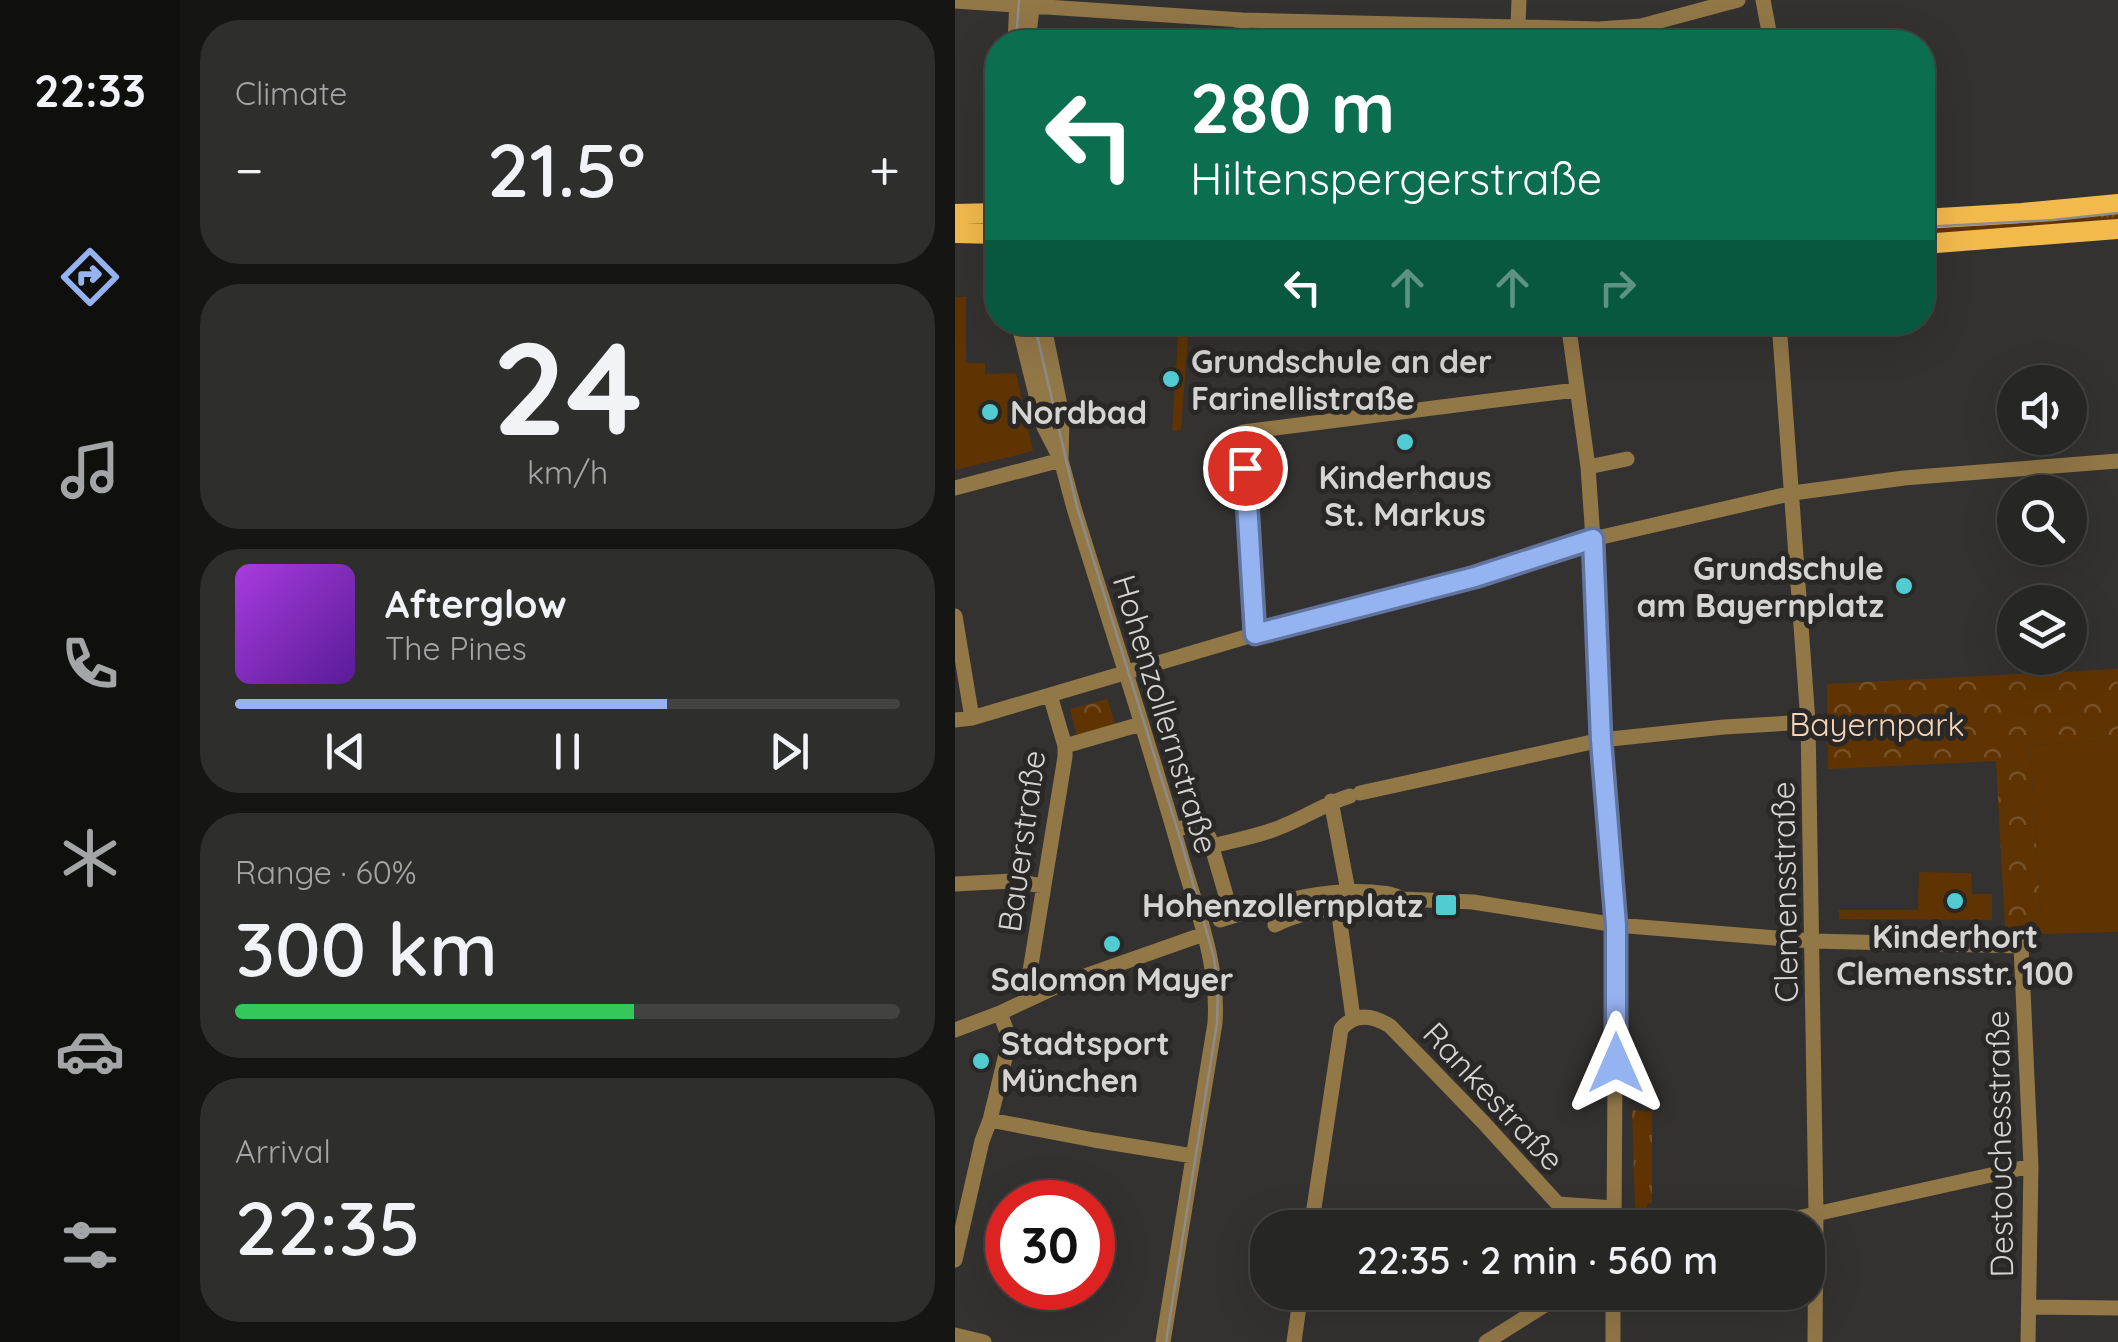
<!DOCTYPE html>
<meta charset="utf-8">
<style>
body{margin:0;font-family:Quicksand,sans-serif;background:#2e2e2c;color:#f1f3f6;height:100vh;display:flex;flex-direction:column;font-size:38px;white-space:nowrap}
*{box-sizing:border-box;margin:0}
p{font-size:32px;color:#a4a5a6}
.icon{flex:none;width:55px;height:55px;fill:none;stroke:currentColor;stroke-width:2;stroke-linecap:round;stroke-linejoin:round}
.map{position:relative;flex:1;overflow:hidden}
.side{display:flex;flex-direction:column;gap:20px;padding:20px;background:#151514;width:775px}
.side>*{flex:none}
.guide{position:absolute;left:30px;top:30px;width:950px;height:305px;border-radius:40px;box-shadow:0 10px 40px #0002,0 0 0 2px #424341;background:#0b6e4f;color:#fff;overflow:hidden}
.tools{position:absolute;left:1042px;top:365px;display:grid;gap:20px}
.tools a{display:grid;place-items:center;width:90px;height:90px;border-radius:50%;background:#262624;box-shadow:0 10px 40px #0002,0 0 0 2px #424341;font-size:50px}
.speed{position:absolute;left:30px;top:1180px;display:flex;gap:20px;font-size:50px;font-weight:700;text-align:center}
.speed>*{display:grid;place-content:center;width:130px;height:130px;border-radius:50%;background:#262624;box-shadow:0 10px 40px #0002,0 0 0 2px #424341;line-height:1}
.speed .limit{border:15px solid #d22;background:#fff;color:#111}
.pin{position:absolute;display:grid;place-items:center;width:85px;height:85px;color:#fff;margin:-42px;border:5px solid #fff;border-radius:50%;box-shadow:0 2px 10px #0007}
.me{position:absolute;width:110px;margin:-55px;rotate:0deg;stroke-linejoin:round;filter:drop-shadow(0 0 8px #0008)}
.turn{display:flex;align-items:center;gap:35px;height:210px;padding:0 40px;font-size:45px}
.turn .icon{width:130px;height:130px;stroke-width:2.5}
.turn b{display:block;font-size:70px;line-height:85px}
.lanes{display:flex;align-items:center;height:95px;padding:0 40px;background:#0003;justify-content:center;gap:50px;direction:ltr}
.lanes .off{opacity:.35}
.big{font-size:75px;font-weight:600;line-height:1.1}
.side .card{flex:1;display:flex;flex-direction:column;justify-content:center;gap:15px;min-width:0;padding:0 35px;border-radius:40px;background:#2e2e2c}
.side .dial{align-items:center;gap:0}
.dial b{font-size:130px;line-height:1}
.song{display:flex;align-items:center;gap:30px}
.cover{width:120px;height:120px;border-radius:15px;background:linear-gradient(135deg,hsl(280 70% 55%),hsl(270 70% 35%))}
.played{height:10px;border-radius:5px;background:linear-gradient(90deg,#95b2f1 65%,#424341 65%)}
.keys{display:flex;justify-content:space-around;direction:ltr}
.heat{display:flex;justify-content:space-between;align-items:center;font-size:55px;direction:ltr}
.charge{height:15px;border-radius:8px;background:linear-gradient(90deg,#34c759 60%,#424341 0)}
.trip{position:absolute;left:295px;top:1210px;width:575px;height:100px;border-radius:40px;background:#262624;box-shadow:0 10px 40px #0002,0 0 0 2px #424341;font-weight:600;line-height:100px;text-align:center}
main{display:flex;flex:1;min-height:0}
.menu{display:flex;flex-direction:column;width:180px;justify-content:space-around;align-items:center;background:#0f0f0e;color:#a4a5a6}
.menu .icon{width:70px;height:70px}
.menu .on{color:#95b2f1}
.menu b{font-size:45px;color:#f1f3f6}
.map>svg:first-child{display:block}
.grass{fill:url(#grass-tufts)}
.forest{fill:url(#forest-crowns)}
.pitch{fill:#603402}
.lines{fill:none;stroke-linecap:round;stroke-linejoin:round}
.minor{stroke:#927747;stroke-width:15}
.major{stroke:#f2ba4d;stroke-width:20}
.tram{stroke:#8d8c8a;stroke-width:2.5}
.route-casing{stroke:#61749d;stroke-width:25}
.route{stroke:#95b2f1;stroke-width:18}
.poi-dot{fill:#51ccd2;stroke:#292826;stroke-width:4}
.labels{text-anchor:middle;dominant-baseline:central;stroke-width:10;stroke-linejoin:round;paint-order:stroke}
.poi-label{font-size:32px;font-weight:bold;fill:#d4d4d2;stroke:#292826;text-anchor:start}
.street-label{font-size:32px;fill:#d4d4d2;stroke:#292826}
.park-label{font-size:32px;fill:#f5d3b7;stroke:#292826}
</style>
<main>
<nav class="menu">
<b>22:33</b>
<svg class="icon on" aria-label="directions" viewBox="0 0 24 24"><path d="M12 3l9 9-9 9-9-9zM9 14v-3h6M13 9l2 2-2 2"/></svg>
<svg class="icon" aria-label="music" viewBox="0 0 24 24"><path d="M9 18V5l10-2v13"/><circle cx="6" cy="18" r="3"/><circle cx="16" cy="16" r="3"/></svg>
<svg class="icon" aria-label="phone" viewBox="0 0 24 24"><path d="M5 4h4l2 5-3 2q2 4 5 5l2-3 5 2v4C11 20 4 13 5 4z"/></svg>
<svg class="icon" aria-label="climate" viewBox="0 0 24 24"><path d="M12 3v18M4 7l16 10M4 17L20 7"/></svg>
<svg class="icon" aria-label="car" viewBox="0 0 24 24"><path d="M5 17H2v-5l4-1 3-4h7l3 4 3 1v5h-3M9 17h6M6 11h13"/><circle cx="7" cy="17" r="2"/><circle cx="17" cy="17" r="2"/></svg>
<svg class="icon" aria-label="filters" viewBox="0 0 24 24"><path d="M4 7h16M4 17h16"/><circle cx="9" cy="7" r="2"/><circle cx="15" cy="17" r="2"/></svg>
</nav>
<section class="side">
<div class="card"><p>Climate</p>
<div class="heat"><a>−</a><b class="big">21.5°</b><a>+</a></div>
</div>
<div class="card dial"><b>24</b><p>km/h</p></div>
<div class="card">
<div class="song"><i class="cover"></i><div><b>Afterglow</b><p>The Pines</p></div></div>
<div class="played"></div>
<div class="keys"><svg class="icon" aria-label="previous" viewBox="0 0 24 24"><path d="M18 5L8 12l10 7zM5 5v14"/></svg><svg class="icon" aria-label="pause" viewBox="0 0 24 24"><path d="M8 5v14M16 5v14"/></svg><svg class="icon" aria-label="next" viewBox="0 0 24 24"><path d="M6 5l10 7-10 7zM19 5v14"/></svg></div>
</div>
<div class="card"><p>Range · 60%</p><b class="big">300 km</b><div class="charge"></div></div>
<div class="card"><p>Arrival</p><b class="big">22:35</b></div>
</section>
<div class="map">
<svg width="1163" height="1342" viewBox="0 0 1163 1342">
<defs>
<pattern id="grass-tufts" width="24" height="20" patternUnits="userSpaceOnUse" patternTransform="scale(2.5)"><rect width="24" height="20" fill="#603402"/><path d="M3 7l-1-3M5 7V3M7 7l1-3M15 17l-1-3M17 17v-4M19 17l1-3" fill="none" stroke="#765026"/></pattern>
<pattern id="forest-crowns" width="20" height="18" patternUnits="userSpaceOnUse" patternTransform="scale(2.5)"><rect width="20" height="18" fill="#603402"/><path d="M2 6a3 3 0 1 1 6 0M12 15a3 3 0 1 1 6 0" fill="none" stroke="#765026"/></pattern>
</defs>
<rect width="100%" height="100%" fill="#333230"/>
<path class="grass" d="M1163,211v12l-195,14v-11z
M677,1110l20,1v92l-5,1v6h-10l-2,-3z"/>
<path class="forest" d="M1163,669v71l-88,5 12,189 -37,-8 -9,-165 -168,8 -1,-85z
M152,699l9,27 -39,11 -7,-28z"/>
<path class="pitch" d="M0,297h11v66h19v11l31,-1 17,78 -78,19z
M224,323h10l-8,107h-9z
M1163,740v192l-76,2 -12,-189z
M964,872l52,1 1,21h20v26l-153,-1v-9h79z"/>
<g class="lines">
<path class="minor" d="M808,0l8,42
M0,1l287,19 357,9 42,-3 97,-26
M563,26l1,-26
M60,42l2,-42
M73,42l5,-42
M286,42l1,-22
M63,322l26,105 15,29
M76,322l16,75
M88,322l19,93 -1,45 13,48c36,117 75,233 108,351 16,54 37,107 33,164l-52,319
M613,322l20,145 5,72 8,201 15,185 -2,303
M824,322l29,400 8,492 -1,128
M633,467l39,-8
M0,488l106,-28
M0,616l17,102
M301,634l-13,-202 333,-42
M0,720l17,-2 284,-84 220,-57 117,-38 200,-46 111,-15 214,-17
M110,746l76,-22
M405,793l241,-53 123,-13 84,-5
M376,801l17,90
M219,830l23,-6 12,13 23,79
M257,846c23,-6 49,-10 71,-20 23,-9 43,-23 67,-30
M0,884l57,-3 32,5
M382,901l16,117
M265,920c50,-15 98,-32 152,-28 11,1 21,1 30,7l71,3 143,23 196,16 209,5 10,220 -3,176
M320,925c22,-12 55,-17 80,-18 23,-1 26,6 47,-8
M80,996l-5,-15v-10l35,-214v-11l-15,-51
M0,1030l45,-17 62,-29 142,-50
M35,1120l104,20 99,16
M356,1228l30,-199c14,-17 32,-14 49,-3l93,96 75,82 56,4
M785,1228l62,-11 229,-51
M0,1260l27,-119 8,-21 17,-70v-18l-7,-19
M1074,1307l89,1
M0,1335l29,7
M339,1342l7,-50
M531,1342l80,-50
M658,1342v-50"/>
<path class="major" d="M0,214l42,-1
M968,219l99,-6 96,-9
M0,233l42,1
M968,244l195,-15"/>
<path class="tram" d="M61,42l3,-42
M968,227l130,-7 65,-7
M79,322l43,185 104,334 33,117 4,30 -1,35 -51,319"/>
</g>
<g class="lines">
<g class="route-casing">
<path id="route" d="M290,468l10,166 220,-57 118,-38 8,201 15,185v138"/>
</g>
<use href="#route" class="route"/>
</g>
<g class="poi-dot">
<circle cx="216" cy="379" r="10"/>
<circle cx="35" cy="412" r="10"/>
<circle cx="450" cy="442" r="10"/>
<circle cx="949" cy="586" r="10"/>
<circle cx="1000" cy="901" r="10"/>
<rect x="479" y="893" width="24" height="24" rx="5"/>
<circle cx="157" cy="944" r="10"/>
<circle cx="26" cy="1061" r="10"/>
</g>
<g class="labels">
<g class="poi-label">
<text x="236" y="361">Grundschule an der<tspan x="236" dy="37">Farinellistraße</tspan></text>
<text x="55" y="412">Nordbad</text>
<text x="450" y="477" text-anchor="middle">Kinderhaus<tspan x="450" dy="37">St. Markus</tspan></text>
<text x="929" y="568" text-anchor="end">Grundschule<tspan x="929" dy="37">am Bayernplatz</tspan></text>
<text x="468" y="905" text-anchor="end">Hohenzollernplatz</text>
<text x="1000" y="936" text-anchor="middle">Kinderhort<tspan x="1000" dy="37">Clemensstr. 100</tspan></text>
<text x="157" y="979" text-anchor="middle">Salomon Mayer</text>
<text x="46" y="1043">Stadtsport<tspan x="46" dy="37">München</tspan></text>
</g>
<g class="street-label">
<text transform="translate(211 714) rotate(73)">Hohenzollernstraße</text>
<text transform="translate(66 841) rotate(-82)">Bauerstraße</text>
<text transform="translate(829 892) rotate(-91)">Clemensstraße</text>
<text transform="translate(539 1096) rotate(47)">Rankestraße</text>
<text transform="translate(1044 1144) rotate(-91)">Destouchesstraße</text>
</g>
<g class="park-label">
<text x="922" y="724">Bayernpark</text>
</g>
</g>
</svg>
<div class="tools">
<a><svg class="icon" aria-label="sound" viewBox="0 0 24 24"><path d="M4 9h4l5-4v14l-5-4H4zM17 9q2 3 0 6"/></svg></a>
<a><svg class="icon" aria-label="search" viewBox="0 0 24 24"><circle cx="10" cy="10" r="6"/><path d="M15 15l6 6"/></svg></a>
<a><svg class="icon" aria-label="layers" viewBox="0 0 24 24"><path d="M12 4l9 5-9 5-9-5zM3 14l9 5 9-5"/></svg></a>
</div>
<div class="speed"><div class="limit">30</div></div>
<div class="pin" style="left:290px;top:468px;background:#d93025"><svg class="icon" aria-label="arrive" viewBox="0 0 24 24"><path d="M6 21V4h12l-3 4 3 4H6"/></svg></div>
<svg class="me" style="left:661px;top:1063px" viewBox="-20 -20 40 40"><path d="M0-17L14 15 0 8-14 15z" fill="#95b2f1" stroke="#fff" stroke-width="4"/></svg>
<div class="trip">22:35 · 2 min · 560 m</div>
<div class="guide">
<div class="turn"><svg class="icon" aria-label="left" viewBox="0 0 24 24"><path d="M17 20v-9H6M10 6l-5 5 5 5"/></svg><div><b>280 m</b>Hiltenspergerstraße</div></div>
<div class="lanes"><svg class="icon" aria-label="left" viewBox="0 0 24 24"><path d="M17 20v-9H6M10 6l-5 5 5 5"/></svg><svg class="icon off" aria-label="ahead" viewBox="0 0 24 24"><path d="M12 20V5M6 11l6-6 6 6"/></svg><svg class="icon off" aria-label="ahead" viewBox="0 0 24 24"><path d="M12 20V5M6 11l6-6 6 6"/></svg><svg class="icon off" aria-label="right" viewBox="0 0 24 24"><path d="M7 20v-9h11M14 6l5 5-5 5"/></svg></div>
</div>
</div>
</main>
